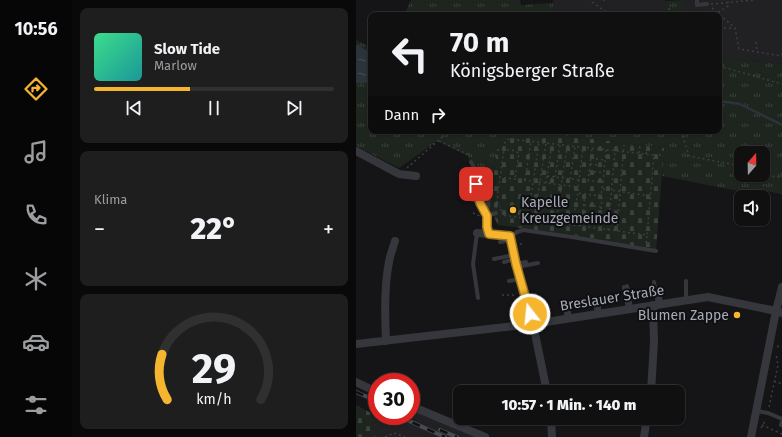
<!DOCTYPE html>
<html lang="de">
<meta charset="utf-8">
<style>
body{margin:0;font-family:"Fira Sans",sans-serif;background:#1e1e1f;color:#f1f3f6;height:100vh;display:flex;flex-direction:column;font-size:15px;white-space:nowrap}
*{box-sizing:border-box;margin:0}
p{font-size:13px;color:#9c9d9f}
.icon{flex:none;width:22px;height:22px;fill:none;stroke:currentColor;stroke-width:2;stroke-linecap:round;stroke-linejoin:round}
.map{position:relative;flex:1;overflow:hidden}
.side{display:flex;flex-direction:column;gap:8px;padding:8px;background:#090909;width:284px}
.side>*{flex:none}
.banner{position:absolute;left:12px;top:12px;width:354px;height:122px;border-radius:8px;box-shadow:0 1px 3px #0004,0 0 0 1px #303031;background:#101011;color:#f1f3f6;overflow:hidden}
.needle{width:26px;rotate:20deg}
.buttons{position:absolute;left:378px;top:146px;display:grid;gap:8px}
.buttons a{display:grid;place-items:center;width:36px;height:36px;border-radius:8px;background:#101011;box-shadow:0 1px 3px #0004,0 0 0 1px #303031;font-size:20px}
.speed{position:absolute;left:12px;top:373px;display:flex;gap:8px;font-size:20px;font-weight:700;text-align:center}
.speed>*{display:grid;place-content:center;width:52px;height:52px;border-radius:50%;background:#101011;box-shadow:0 1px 3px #0004,0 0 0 1px #303031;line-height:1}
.speed .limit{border:6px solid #d22;background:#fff;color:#111}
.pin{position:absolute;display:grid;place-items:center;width:34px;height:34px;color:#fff;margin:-17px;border-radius:8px;box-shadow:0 2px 6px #0006}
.me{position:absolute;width:44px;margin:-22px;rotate:344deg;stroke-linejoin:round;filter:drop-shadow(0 0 3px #0008)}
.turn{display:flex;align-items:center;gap:14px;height:84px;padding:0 16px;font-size:18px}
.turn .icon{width:52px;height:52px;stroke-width:2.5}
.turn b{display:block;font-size:28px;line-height:34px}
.then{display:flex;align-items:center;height:38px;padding:0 16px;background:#0003;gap:8px;font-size:15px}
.big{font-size:30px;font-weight:800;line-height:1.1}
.side .widget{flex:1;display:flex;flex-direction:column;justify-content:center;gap:6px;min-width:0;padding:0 14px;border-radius:8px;background:#1e1e1f}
.side .dial{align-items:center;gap:0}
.dial svg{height:104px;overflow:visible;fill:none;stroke:#303031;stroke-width:7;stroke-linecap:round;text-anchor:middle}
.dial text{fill:#f1f3f6;stroke:none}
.song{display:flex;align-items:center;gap:12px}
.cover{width:48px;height:48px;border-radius:6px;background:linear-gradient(135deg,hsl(150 70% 55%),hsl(180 70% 35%))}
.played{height:4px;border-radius:2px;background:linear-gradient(90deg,#f5b52e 40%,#303031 40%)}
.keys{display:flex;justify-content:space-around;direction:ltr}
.heat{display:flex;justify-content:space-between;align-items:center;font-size:22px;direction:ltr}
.trip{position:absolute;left:97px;top:385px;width:232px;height:40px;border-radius:8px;background:#101011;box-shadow:0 1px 3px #0004,0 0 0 1px #303031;font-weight:800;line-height:40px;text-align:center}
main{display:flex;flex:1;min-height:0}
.tabs{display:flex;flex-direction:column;width:72px;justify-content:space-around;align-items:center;background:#060607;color:#9c9d9f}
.tabs .icon{width:28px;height:28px}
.tabs .on{color:#f5b52e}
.tabs b{font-size:18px;color:#f1f3f6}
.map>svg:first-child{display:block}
.built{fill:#212124}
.grass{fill:url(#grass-tufts);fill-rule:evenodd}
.cemetery{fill:url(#cemetery-stones)}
.pitch{fill:#1d251e}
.water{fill:url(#water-ripples)}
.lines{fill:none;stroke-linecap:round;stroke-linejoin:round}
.stream{stroke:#2b333b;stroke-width:2.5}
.path{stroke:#3c3e43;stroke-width:1.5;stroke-dasharray:2 3;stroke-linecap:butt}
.service{stroke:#36373c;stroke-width:4}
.minor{stroke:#36373c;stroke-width:8}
.rail-casing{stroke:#494b51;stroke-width:4}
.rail{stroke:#101012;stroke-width:2.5;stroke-dasharray:8;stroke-linecap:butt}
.route-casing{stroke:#9f761e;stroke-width:10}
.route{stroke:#f5b52e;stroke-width:7}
.poi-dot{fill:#f5b52e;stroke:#101012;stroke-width:1.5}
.labels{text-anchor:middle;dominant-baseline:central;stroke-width:4;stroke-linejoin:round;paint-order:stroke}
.poi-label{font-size:14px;fill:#a6abb7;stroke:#101012;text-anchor:start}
.street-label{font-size:14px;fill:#a6abb7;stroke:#101012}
</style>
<main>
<nav class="tabs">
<b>10:56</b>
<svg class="icon on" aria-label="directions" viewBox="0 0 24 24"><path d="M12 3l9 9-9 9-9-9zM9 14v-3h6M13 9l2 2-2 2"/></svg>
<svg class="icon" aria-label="music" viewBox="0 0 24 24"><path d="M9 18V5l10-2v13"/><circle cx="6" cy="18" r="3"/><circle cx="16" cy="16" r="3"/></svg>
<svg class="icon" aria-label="phone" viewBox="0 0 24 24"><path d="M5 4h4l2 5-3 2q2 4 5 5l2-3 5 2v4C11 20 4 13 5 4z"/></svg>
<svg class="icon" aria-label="climate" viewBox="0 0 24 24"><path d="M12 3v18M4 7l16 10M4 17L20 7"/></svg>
<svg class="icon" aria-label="car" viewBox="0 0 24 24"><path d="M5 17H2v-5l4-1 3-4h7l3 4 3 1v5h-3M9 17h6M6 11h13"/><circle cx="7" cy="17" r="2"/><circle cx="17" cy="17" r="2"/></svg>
<svg class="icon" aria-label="filters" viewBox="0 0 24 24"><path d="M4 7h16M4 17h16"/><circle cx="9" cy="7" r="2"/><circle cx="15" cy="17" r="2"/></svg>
</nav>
<section class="side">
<div class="widget">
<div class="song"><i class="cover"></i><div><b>Slow Tide</b><p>Marlow</p></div></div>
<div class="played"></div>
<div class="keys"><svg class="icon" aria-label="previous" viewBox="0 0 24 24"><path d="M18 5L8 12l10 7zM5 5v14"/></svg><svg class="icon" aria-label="pause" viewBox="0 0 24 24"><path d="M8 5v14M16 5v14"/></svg><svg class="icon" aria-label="next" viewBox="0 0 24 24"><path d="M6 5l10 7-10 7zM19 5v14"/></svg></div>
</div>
<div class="widget"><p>Klima</p>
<div class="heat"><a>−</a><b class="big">22°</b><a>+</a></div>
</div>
<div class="widget dial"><svg viewBox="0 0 100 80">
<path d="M14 69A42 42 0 1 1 86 69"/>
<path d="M14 69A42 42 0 0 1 10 34" stroke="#f5b52e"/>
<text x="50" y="56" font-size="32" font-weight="700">29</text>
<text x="50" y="72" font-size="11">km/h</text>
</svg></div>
</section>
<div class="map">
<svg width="426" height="437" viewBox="0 0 426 437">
<defs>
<pattern id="grass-tufts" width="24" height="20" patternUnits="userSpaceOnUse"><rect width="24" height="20" fill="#1d251e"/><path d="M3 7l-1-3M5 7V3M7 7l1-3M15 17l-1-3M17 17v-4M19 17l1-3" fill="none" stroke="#3b423c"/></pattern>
<pattern id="cemetery-stones" width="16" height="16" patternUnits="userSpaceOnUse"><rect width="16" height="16" fill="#1d251e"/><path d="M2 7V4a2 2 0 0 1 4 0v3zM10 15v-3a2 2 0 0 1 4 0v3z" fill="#3b423c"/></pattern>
<pattern id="water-ripples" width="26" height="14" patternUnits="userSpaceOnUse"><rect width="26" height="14" fill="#2b333b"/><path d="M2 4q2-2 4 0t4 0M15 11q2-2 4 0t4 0" fill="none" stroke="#474e55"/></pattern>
</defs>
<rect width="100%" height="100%" fill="#151517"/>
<path class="built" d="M197,0h112l1,15h-112z
M328,0h98v64l-63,-6v-43h-35z
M21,401v15h34v-8l68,29h-104l-4,-24z"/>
<path class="grass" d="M55,0h109l1,5 32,-2 1,12h-150z
M328,0v15h-18l-1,-14z
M0,40l15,7v84h139l-11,7 -11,72 -20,-54 -31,-15 -38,27 -43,-22z
M363,58l63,6v130l-21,-4 -2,5 -97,-19 2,-28 -136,-17h191zM385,153h22v22h-22z"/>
<path class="cemetery" d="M154,131h18l136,17 -8,102 -83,-15 -75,-10 -6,-12 -4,-3 11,-72z
M0,405l15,8 4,24h-19z"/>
<path class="pitch" d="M412,159h14v10h-15z"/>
<path class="water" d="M0,46l15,8v26l-5,3h-10z"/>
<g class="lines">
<path class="stream" d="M0,46l15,8
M363,101l21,3 42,21"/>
<path class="path" d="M248,0v1
M236,2l14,10
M355,4l45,-4
M313,8l1,7
M356,8l23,20 4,21 43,7
M358,15l14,-9 1,-4
M363,28h14
M400,42l1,10
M426,55v-6
M363,66l63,18
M242,131l27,3 4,-3
M325,131l8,25 52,10
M83,141l30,14 1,2
M141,150h15l7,3 -4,26
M275,151l1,-6
M283,153l1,-7
M290,154l1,-6
M298,155h7
M235,158l14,2
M234,164l15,2
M51,168l42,-37
M233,171l15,2
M407,173l6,3
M191,176l32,4 4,-33
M143,177l79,10 1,-7 24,2 -2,14 -23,-3v-6
M199,177l5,-32
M214,179l5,-32
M169,180l6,-39
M232,181l4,-32
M247,182l3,-32
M190,183l6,-39
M105,184l4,-15 3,-3
M407,186l6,-10 13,1
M247,189l47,7
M141,202l3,5
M228,205l18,2
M140,208l8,-59 1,-7 4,-3 145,16 -7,80 -146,-20
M144,210h2v-3
M117,213l9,4
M226,216l18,3
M166,218l8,-15 9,-61
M178,220l12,-77
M200,222l11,-76
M216,225l6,-32
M225,226l4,-32
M244,229l2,-32 -1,-1
M252,230l7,-79
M261,231l7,-86
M290,243l1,-8
M164,244h4
M146,295h12l3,-2
M261,299l1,5
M247,303l4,-1v-2
M160,312l5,-3
M421,346l5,2
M418,381l8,3
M413,407l9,-42 -2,-11
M406,425l20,9
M405,428l5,-9
M29,437l9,-4 11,4"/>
<path class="service" d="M341,0v5l10,-1
M115,162l4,7 16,6 -4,41
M120,185l4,18
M114,199l10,4 7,13
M121,233l-4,31 5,34
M133,234l-2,-7v-11l9,-3
M154,237l7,-5 6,-2 49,7 84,14
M144,242l11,-2
M138,259l20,-4
M148,262l11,-3
M160,264l10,-2
M161,267l21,-4
M153,281l11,-2
M330,281v19
M298,282l4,22
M271,286l4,22
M268,287l4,22
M303,291l2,12
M170,298l9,-3
M239,302l2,12
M242,302l2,11
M159,303h12
M209,307l2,12
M212,307l2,11
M401,411l11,2 14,6
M425,425l1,-3"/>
<path class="minor" d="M0,151l43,23 17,2
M121,233l33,3 6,28 17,60 14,68
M30,341c-1,-26 -2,-53 3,-79 1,-7 4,-14 6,-21
M0,344l177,-20 175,-27 68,14 6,-24
M0,382l21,10
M295,392l3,-50 -1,-37
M55,406l74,31
M195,418l1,19
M288,437l3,-19
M395,437l25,-126 6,2"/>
<g class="rail-casing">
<path id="rail" d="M0,392l21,9
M42,416l47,21
M84,430l17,7"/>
</g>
<use href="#rail" class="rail"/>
</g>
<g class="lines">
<g class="route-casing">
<path id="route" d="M120,184l4,19 7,13v11l2,7 21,2 6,28 14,50"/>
</g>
<use href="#route" class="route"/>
</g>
<g class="poi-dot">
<circle cx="157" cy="210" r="4"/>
<circle cx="381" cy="315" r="4"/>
</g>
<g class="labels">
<g class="poi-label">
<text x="165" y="202">Kapelle<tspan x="165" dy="16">Kreuzgemeinde</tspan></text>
<text x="373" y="315" text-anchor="end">Blumen Zappe</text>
</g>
<g class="street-label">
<text transform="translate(256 298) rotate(-9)">Breslauer Straße</text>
</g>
</g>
</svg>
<div class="buttons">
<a><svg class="needle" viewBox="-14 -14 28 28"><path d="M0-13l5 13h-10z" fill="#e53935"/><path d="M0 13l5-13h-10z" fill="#9c9d9f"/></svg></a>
<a><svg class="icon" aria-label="sound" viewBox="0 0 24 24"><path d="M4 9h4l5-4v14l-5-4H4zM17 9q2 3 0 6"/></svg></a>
</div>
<div class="speed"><div class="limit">30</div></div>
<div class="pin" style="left:120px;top:184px;background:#d93025"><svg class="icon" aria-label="arrive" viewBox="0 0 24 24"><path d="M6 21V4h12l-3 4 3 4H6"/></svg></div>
<svg class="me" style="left:174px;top:314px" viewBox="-20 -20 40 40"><circle r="17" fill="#f5b52e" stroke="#fff" stroke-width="3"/><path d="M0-11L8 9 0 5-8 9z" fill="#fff"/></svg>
<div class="trip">10:57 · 1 Min. · 140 m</div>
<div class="banner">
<div class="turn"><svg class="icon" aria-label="left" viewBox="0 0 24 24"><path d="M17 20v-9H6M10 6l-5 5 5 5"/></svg><div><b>70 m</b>Königsberger Straße</div></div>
<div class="then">Dann<svg class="icon" aria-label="right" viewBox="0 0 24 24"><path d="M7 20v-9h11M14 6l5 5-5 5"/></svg></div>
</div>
</div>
</main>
